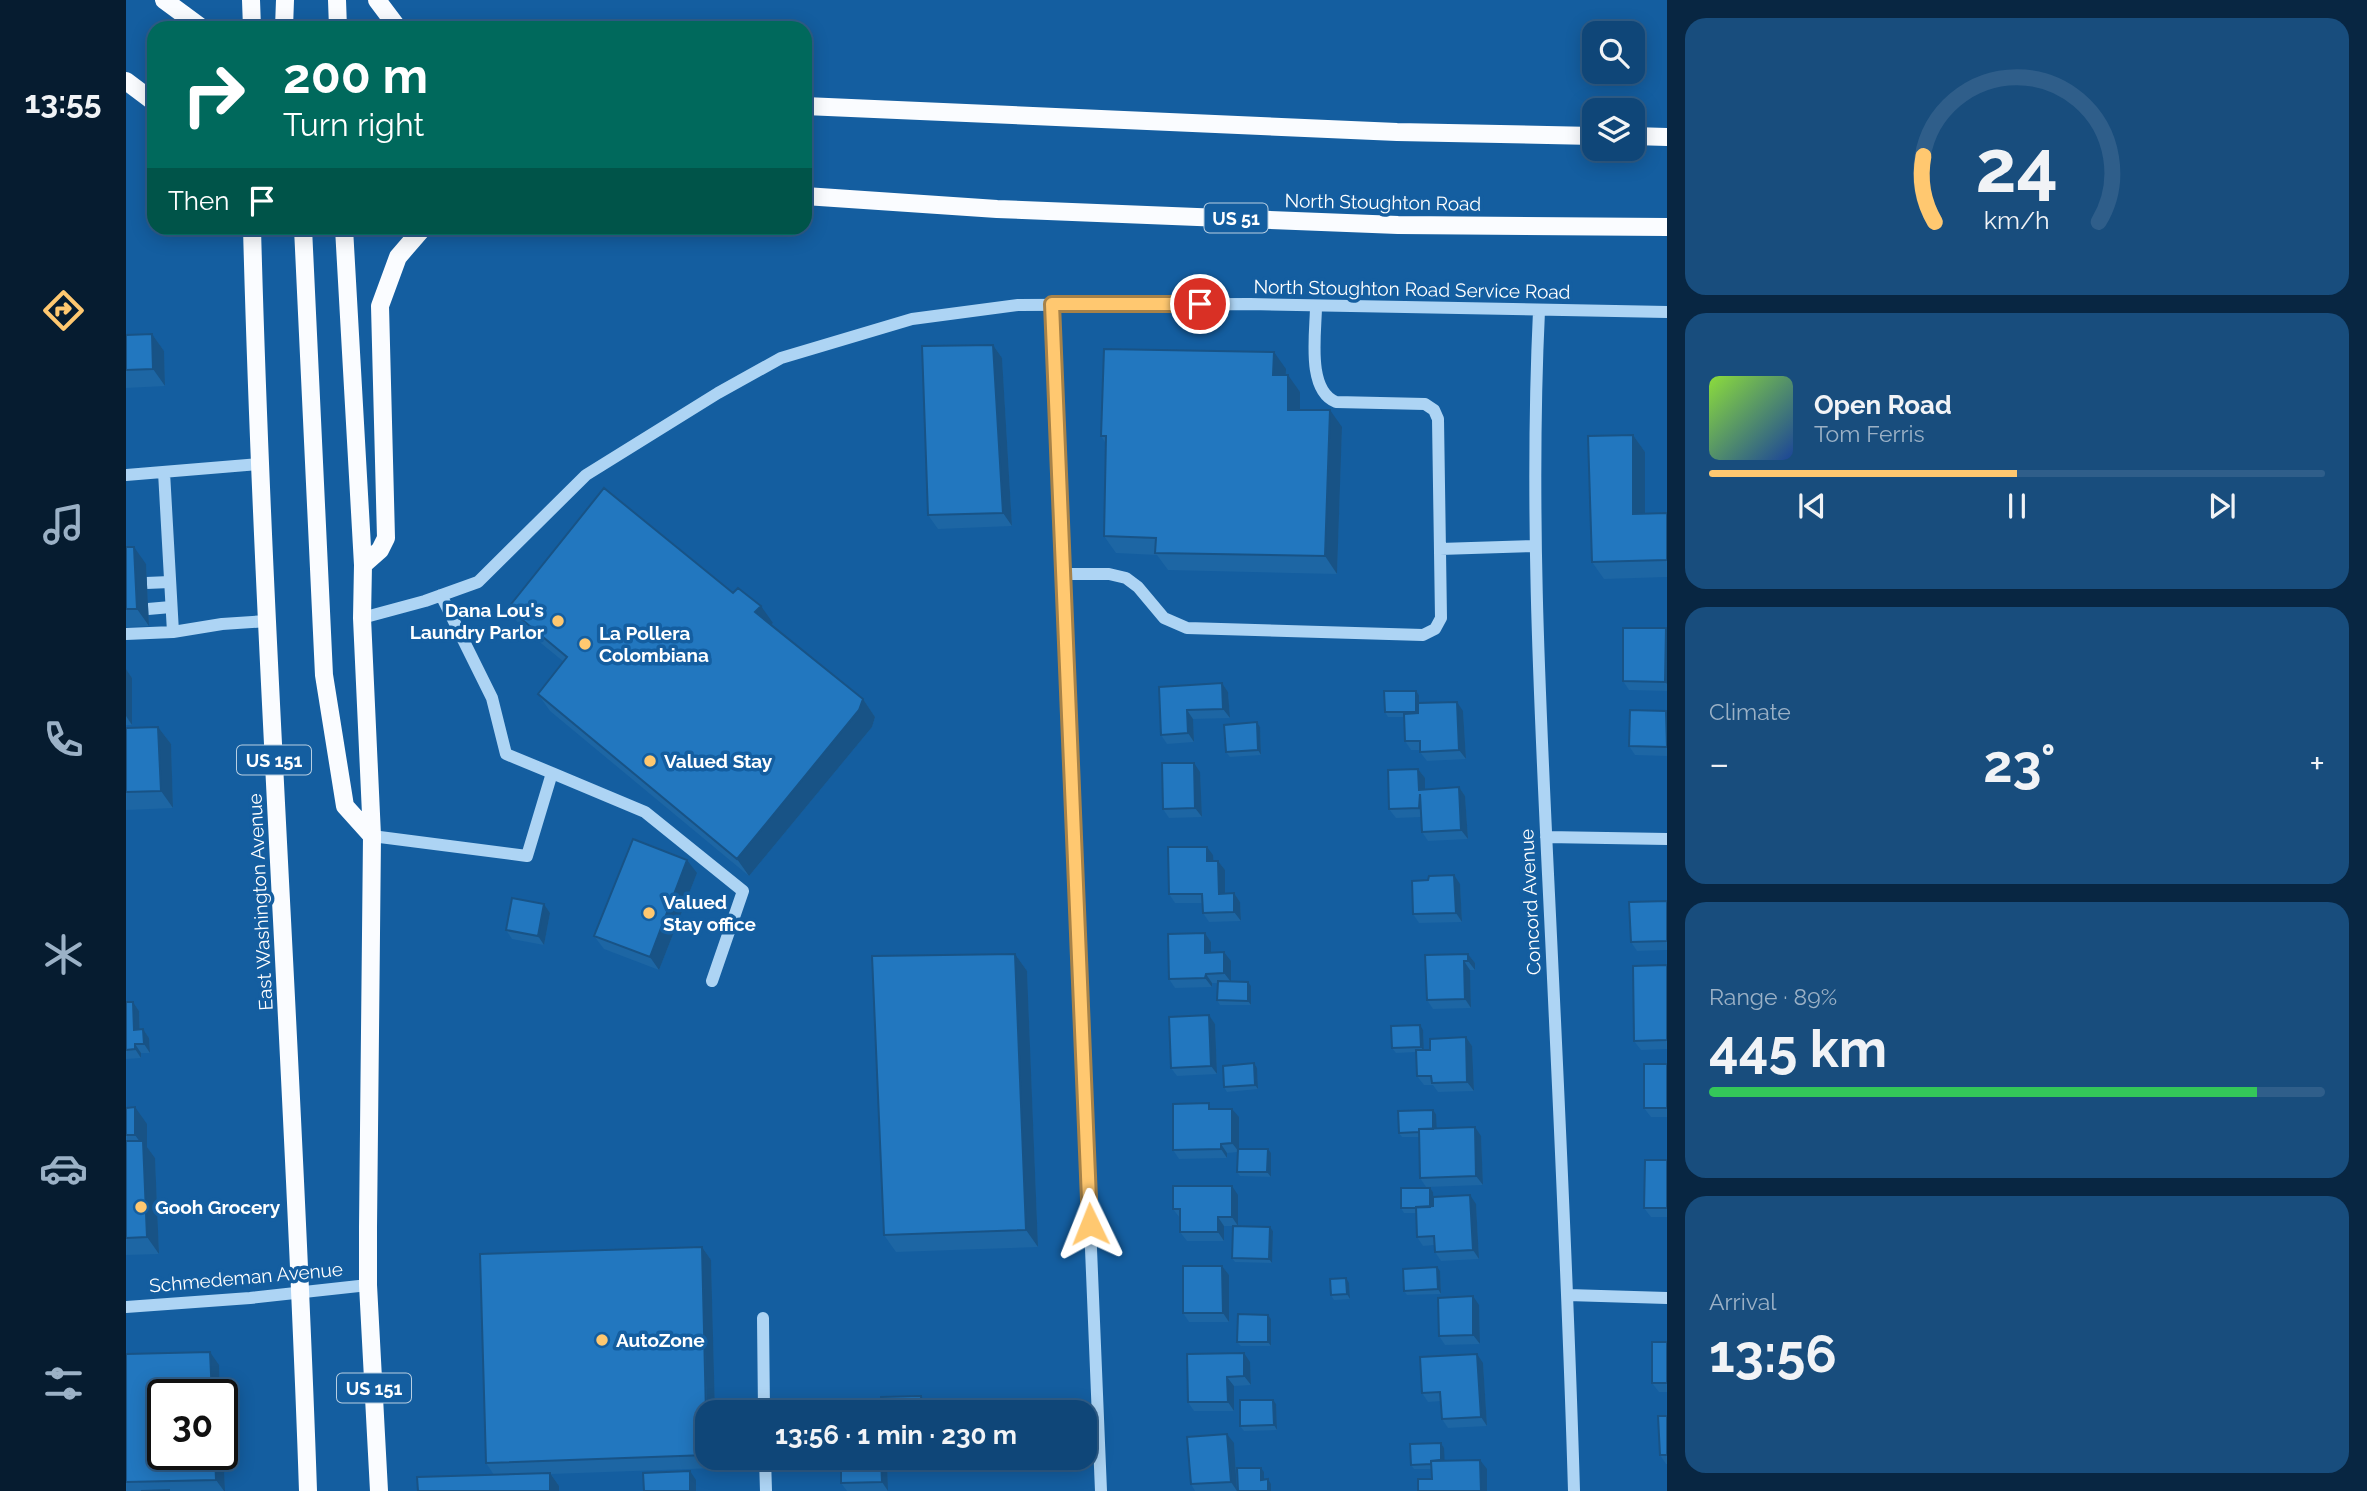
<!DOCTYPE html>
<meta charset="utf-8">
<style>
body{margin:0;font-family:Raleway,sans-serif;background:#184d7d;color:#f1f3f6;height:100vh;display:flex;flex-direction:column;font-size:26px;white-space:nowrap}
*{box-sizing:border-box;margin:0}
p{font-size:23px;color:#9bb1c6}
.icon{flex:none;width:38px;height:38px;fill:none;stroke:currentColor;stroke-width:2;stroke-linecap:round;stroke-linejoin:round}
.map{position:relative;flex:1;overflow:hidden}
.side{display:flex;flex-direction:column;gap:18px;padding:18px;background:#082642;width:700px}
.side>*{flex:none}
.hud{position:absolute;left:21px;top:21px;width:665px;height:214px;border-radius:21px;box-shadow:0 4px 18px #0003,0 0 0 2px #2f5e8a;background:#00695c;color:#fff;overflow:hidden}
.fabs{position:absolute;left:1456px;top:21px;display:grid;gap:14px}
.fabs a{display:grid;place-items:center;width:63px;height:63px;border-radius:14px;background:#0f4678;box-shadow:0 4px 18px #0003,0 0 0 2px #2f5e8a;font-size:35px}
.speed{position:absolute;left:21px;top:1379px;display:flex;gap:14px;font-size:35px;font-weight:700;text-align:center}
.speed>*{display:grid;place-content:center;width:91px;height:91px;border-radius:50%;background:#0f4678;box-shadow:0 4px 18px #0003,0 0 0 2px #2f5e8a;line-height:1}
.speed .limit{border:4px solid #111;border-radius:10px;background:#fff;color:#111}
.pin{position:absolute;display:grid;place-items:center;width:60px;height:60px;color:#fff;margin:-30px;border:4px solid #fff;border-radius:50%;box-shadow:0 2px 7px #0007}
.me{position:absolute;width:77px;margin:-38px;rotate:358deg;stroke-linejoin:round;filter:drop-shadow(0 0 5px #0008)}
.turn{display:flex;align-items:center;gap:24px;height:147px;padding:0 21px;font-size:32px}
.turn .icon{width:91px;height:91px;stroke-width:2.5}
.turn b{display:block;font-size:49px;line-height:60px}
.then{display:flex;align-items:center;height:66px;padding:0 21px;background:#0003;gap:14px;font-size:26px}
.big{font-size:52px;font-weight:700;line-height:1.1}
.side .tile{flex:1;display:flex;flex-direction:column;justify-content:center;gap:10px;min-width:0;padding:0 24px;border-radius:21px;background:#184d7d}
.side .dial{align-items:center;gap:0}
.dial svg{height:182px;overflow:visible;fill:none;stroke:#2f5e8a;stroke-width:7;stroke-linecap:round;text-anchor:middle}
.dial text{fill:#f1f3f6;stroke:none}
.song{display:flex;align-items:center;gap:21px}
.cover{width:84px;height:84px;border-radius:10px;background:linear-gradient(135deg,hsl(90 70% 55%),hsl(220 70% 35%))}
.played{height:7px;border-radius:4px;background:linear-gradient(90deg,#ffc870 50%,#2f5e8a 50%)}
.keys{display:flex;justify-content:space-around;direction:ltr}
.heat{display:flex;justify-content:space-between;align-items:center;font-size:38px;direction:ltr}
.charge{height:10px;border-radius:5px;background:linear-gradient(90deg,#34c759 89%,#2f5e8a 0)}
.trip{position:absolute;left:569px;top:1400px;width:402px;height:70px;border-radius:21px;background:#0f4678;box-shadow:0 4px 18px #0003,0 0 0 2px #2f5e8a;font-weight:700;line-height:70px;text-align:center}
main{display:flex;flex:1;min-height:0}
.tab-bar{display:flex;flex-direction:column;width:126px;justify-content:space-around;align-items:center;background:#061c30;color:#9bb1c6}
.tab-bar .icon{width:49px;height:49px}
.tab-bar .current{color:#ffc870}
.tab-bar b{font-size:32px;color:#f1f3f6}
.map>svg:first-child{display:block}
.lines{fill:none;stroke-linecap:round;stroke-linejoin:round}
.minor{stroke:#add4f4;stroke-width:12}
.major{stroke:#fafcff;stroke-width:18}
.wall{fill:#1d66a4}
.shaded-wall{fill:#185386}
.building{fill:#2277bf;stroke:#185386;stroke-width:2}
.route-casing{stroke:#a68249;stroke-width:18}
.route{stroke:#ffc870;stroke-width:12}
.poi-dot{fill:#ffc870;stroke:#145ea0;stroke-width:2.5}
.labels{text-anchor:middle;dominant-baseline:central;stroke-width:7;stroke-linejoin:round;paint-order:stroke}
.shield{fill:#145ea0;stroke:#b8cfe2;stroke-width:2}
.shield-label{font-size:18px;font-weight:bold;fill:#fff}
.street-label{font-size:19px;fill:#fff;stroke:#145ea0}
.poi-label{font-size:19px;font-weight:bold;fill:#fff;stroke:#145ea0;text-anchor:start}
</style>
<main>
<nav class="tab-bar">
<b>13:55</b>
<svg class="icon current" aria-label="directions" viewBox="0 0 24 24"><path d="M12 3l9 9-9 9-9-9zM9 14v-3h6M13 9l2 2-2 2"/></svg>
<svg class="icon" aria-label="music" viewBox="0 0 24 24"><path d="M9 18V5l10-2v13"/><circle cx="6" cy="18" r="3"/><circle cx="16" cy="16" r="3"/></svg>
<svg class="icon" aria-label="phone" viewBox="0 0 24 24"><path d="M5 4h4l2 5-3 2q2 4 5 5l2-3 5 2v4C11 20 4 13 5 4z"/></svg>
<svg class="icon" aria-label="climate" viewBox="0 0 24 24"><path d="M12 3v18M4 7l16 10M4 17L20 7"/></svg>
<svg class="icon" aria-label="car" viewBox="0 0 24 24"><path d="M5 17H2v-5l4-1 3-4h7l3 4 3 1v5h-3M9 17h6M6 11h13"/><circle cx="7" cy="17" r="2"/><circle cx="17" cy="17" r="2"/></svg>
<svg class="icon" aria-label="filters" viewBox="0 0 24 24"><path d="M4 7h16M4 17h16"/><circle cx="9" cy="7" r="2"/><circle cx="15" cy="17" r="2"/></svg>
</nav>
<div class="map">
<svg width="1541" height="1491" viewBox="0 0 1541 1491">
<rect width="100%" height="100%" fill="#145ea0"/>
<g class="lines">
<path class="minor" d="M926,304l49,1187
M1413,311c-9,188 0,376 9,563 10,206 20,411 26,617
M38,472l9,160 49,-8 45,-3
M0,475l133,-11
M1314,549l95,-3
M937,574h46l17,4 12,9 26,31 23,10 236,7 12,-6 6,-11 -3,-199 -4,-9 -9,-6 -89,-2c-30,-12 -20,-70 -20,-96
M20,583l24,-1
M22,609l23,-2
M236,618l63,-17 53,-19 108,-107 132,-82 63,-35 131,-39 106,-14 232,-1 417,8
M0,634l47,-2
M426,773l93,39 98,79 -31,90
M246,836l155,20 25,-83 -46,-19 -14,-56 -51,-103
M1420,837l121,2
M1442,1295l99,3
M0,1307l124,-9 118,-13
M637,1318l1,94
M639,1458l1,33"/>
<path class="major" d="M38,0l38,28
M125,0l1,28
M211,0l1,28
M251,0l21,28
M158,28l1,-28
M0,81l28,21
M679,106l592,26 197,4
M1507,136l34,1
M679,196l192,13 401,16 269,2
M126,228c11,421 42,842 56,1263
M177,228l21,447 21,131 27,30
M218,228l19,337 -1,53 10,218 -4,392v57l11,206
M237,565l17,-15 6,-12 -6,-232 18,-49 25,-29"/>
</g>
<path class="wall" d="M26,334l12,17 1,35 -39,2v-53z
M867,345l9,13 10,168 -74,3 -10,-14z
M1160,369v6l14,17v18l42,17 -5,147 -169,-4 -11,-15 -41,-2 -12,-17 1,-94 -4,-6z
M1507,435l12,17v62l22,-1v64l-63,2 -12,-17z
M0,547l20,17 3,62 -23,1z
M607,593l40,30 -2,2 92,74 12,18 -3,10 -123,149 -199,-165 -12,-17 26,-32 -44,-36 -12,-18z
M1540,628l1,1v62l-38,-1 -6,-9z
M0,669l6,9v47h-6z
M1096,683l6,9 2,26 -37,1 1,23 -27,2 -6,-9 -2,-48z
M1290,691l3,4v8l44,8 3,48 -39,2 -7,-9v-2h-9l-6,-9 -1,-24h-16l-3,-5z
M1541,712v44l-32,-1 -6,-9z
M1131,722l3,5 1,28 -31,2 -4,-5z
M32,727l13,17 2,64 -47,2v-82z
M1292,769l7,9v11l34,-2 6,9 3,43 -40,2 -6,-9 -1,-15 -25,1 -7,-9z
M1074,772l2,45 -33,1 -6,-9z
M1087,855v6h5l7,9v23h9l6,9 1,19 -32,1 -6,-9 -1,-10h-27l-6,-9z
M571,873l-38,97 -55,-21 -10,-13z
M1334,884l2,38 -43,1 -6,-9z
M1541,901v49l-30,1 -6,-9z
M418,904l6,9 -6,32 -32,-6 -6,-9z
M1079,933l6,9v11l20,8v20l20,5v19h-31l-3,-5 1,-17h-6v4l-37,1 -6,-9z
M889,954l12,17 11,276 -142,5 -12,-17z
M1342,954l7,9v7h-5l1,38 -38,1 -6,-9z
M1541,965v84l-26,1 -7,-9z
M0,1002h7l6,9 1,19 3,-1 6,9 1,15h-9v5l-15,1z
M1083,1015l6,9 2,50 -40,2 -6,-8z
M1297,1030l1,20h6l36,-13 6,9 2,45 -36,1 -5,-7h-9l-7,-9 -1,-24 -20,1 -4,-5z
M1128,1063l3,5 1,21 -31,3 -3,-5z
M1541,1064v53h-16l-7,-9z
M0,1108l21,16v23l8,11 4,96 -33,1z
M1307,1110l3,4v14l45,8 2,49 -57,2 -6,-9 -1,-41h-17l-3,-4z
M1113,1117v32l32,4v24l-31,-1 -3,-4 1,-20 -11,1v5l-48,1 -6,-9z
M1541,1160v57h-16l-7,-9z
M1304,1188l3,4v5l43,7 3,55 -38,2 -6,-9 -1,-7 -11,1 -6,-9 -1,-24h-12l-3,-5z
M1112,1195v31l32,1 3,4 -1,32 -37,-1 -3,-4 1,-32h-9v15h-37l-7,-9v-14l-7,-9z
M576,1247l9,13 4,152h-8v46h10v10l-166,6 8,12 -65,-11 -8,-12z
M1096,1266l7,9v47h-40l-6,-9z
M1314,1271l1,23 -34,1 -3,-4z
M1223,1283l1,16 -16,1 -3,-5z
M1353,1305l1,39 -35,1 -6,-9z
M1145,1319v27h-30l-4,-4z
M1541,1342v50h-8l-7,-9z
M0,1354l93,11 3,89v-24l3,61h-99z
M1124,1362l1,23 -17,1v25h-40l-6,-9z
M1357,1363l4,63 -39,2 -6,-9 -1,-18 -13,1 -6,-9z
M1150,1404l1,26 -33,1 -4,-5z
M1541,1416v48h-1l-6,-9z
M1108,1443l3,48h-42l-4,-7z
M1315,1443l3,5v12l43,9 -55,10 -1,-10h-17l-3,-4z
M761,1458l1,33h-41l-6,-8z
M853,1458h42l-41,1z"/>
<path class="shaded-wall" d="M26,334l12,17 1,35 -12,-17z
M867,345l9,13 10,168 -9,-13z
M1148,352l12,17 -1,23 -12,-17z
M1162,375l12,17v35l-12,-17z
M1204,410l12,17 -5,147 -12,-18z
M1507,435l12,17v79l-12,-17z
M8,547l12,17 3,62 -12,-17z
M635,606l12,17 -6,6 -12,-17z
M1540,628l1,1v55l-2,-2z
M0,669l6,9v47l-6,-9z
M1096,683l6,9 2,26 -7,-9z
M1290,691l3,4v22l-3,-5z
M737,699l12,18 -3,10 -123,149 -12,-17z
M1331,702l6,9 3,48 -7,-9z
M1061,710l6,9 1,23 -6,-9z
M1131,722l3,5 1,28 -3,-5z
M32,727l13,17 2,64 -12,-17z
M1068,763l6,9 2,45 -7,-9z
M1292,769l7,9v21l-6,-9z
M1333,787l6,9 3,43 -7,-9z
M1081,847l6,8 1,15 -7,-9z
M561,860l10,13 -38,97 -9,-13z
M1092,861l7,9v33l-6,-9z
M1328,875l6,9 2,38 -6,-9z
M1108,893l6,9 1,19 -7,-9z
M418,904l6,9 -6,32 -6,-9z
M1079,933l6,9v20l-6,-9z
M1098,952l7,9v21l-7,-9z
M889,954l12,17 11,276 -12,-17z
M1342,954l7,9v7l-7,-9z
M1338,961l6,9 1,38 -6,-9z
M1080,974l6,9v4l-7,-9z
M1122,982l3,4v19l-3,-4z
M7,1002l6,9 1,28 -6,-9z
M1083,1015l6,9 2,50 -6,-8z
M1294,1025l3,5 1,22 -3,-5z
M17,1029l6,9 1,15 -6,-9z
M1340,1037l6,9 2,45 -7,-9z
M9,1044l6,9v5l-6,-9z
M1128,1063l3,5 1,21 -3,-4z
M9,1107l12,17v23l8,11 4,96 -12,-17 -4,-91 -8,-11z
M1106,1109l7,8v35l-7,-9z
M1307,1110l3,4 1,22 -4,-4z
M1349,1127l6,9 2,49 -7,-9z
M1095,1144l6,9v5l-6,-9z
M1142,1149l3,4v24l-4,-5z
M1106,1186l6,9v31l-6,-9z
M1304,1188l3,4 1,20 -4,-4z
M1344,1195l6,9 3,55 -6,-9z
M1092,1217l6,9v15l-6,-9z
M1144,1227l3,4 -1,32 -3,-4z
M576,1247l9,13 4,152h-8z
M1096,1266l7,9v47l-6,-9z
M1311,1267l3,4 1,23 -3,-5z
M1220,1278l3,5 1,16 -3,-5z
M1347,1296l6,9 1,39 -7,-9z
M1142,1315l3,4v27l-3,-4z
M84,1352l9,13 1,30h-8z
M1118,1353l6,9 1,23 -7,-9z
M1351,1354l6,9 4,63 -6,-9z
M1101,1377l7,9v25l-6,-9z
M795,1396l6,9 1,7h-6z
M887,1400l7,9v3h-6z
M1147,1400l3,4 1,26 -3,-5z
M96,1430l3,61h-1l-8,-11 -1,-26h7z
M1101,1434l7,9 3,48 -6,-9z
M1315,1443l3,5 1,21 -3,-5z
M584,1458h7v10z
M755,1458h6l1,33 -6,-9z
M1354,1460l7,9v22h-6z
M1135,1468l3,4v12l-3,-4z
M564,1471l6,9v11h-6z
M424,1473l9,13v5h-9z
M1142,1479l3,5v7h-3z"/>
<path class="building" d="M26,334l1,35 -27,1v-35z
M867,345l10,168 -75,2 -6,-169z
M978,349l170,3 -1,23h15v35h42l-5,146 -170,-3 1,-15 -52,-2 2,-100h-5z
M1507,435v79l34,-1v47l-75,2 -4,-126z
M478,488l129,105 5,-5 23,18 -6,6 108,87 -4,11 -122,149 -199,-165 29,-37 -59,-49z
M0,547h8l3,62h-11z
M1497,628h43l-1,54 -42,-1z
M1096,683l1,26 -36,1 1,23 -27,2 -2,-48z
M1258,691h32v21h-31z
M1331,702l2,48 -39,2v-11h-15l-1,-27 14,-1v-10z
M1504,710l36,1 1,36 -38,-1z
M1131,722l1,28 -32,2 -2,-27z
M32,727l3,64 -35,1v-64z
M1036,763h32l1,45 -32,1z
M1292,769l1,21 40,-3 2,43 -39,2 -2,-38 -1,14 -30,1 -1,-39z
M507,839l54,21 -37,97 -56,-21z
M1042,847h39v14h11l1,33 15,-1v19l-31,1 -1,-19h-33z
M1328,875l2,38 -43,1 -1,-33 16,-1 1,-4z
M386,898l32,6 -6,32 -32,-6z
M1541,901v40l-36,1 -2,-40z
M1079,933v20l19,-1v21l-18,1 -1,4 -36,1 -1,-45z
M889,954l11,276 -142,5 -12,-279z
M1342,954v7h-4l1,38 -38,1 -2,-45z
M1541,965v75l-33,1 -1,-75z
M1092,981l30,1v19l-31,-1z
M0,1002h7l1,28 9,-1 1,15h-9v5l-9,1z
M1083,1015l2,51 -40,2 -2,-51z
M1294,1025l1,22 -29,1 -1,-22z
M1340,1037l1,45 -35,1 -1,-7h-14l-1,-26h14v-11z
M1128,1063l1,22 -31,2 -1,-21z
M1518,1064h23v44h-23z
M1083,1103v6h23v34l-11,1v5l-48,1v-46z
M9,1107v28h-9v-27z
M1307,1110v19h-14v3l-20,1 -1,-22z
M1349,1127l1,49 -56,2 -1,-49z
M0,1141h17l4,96 -21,1z
M1112,1149h30l-1,23h-30z
M1519,1160h22v48h-23z
M1047,1186h59v31h-14v15h-38v-23h-7z
M1275,1188h29v19l-29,1z
M1344,1195l3,55 -38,2 -1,-16 -17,1 -1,-30 17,-1v-9z
M1107,1226l37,1 -1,32 -37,-1z
M576,1247l5,208 -221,8 -6,-209z
M1057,1266h39l1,47h-40z
M1311,1267l1,22 -34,2 -1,-22z
M1220,1278l1,16 -16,1 -1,-16z
M1347,1296v39l-34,1 -1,-38z
M1112,1314l30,1v27h-31z
M1526,1342h15v41h-15z
M84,1352l2,43h-49v59h52l1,26 -90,2v-128z
M1118,1353v23l-17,1 1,25h-40l-1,-48z
M1351,1354l4,63 -39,2 -2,-27 -18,1 -2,-36z
M795,1396l1,16h-41v-15z
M887,1400l1,12h-41l-1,-11z
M1114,1400h33l1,25 -34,1z
M1532,1416h9v39h-7z
M1101,1434l4,48 -40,2 -4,-47z
M1315,1443v17l-10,1v3l-20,1 -1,-21z
M715,1458h40l1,24 -41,1z
M1354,1460l1,31h-63v-12h14l-1,-18z
M1111,1468h24v12l7,-1v12h-30z
M564,1471v20h-46l-1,-18z
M424,1473v18h-132l-1,-14z
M43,1490v1h-28z"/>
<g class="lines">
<g class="route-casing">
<path id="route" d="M964,1224l-38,-920h148"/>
</g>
<use href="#route" class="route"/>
</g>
<g class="poi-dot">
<circle cx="432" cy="621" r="7"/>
<circle cx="459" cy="644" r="7"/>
<circle cx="524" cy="761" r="7"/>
<circle cx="523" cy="913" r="7"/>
<circle cx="15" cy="1207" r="7"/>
<circle cx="476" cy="1340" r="7"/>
</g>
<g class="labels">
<g class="shield">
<rect x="1078.5" y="203.5" width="63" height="29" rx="5"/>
<rect x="111" y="745.5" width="74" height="29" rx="5"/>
<rect x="211" y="1373.5" width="74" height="29" rx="5"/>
</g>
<g class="shield-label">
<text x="1110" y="218">US 51</text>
<text x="148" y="760">US 151</text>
<text x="248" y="1388">US 151</text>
</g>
<g class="street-label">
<text transform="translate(1257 202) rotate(1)">North Stoughton Road</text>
<text transform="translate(1286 289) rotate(1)">North Stoughton Road Service Road</text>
<text transform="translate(134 902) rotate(-93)">East Washington Avenue</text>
<text transform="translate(1404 902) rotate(-93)">Concord Avenue</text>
<text transform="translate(120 1277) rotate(-5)">Schmedeman Avenue</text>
</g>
<g class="poi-label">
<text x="418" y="610" text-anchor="end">Dana Lou's<tspan x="418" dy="22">Laundry Parlor</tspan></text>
<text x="473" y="633">La Pollera<tspan x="473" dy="22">Colombiana</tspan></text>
<text x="538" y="761">Valued Stay</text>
<text x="537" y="902">Valued<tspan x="537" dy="22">Stay office</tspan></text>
<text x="29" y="1207">Gooh Grocery</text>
<text x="490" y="1340">AutoZone</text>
</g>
</g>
</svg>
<div class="fabs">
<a><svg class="icon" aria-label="search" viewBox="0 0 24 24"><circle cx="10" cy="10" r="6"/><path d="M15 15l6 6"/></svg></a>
<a><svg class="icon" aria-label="layers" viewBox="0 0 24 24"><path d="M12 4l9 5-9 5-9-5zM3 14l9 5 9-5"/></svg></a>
</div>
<div class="speed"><div class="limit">30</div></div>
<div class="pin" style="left:1074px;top:304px;background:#d93025"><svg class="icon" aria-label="arrive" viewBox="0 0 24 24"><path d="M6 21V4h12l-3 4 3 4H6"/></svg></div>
<svg class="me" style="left:964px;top:1224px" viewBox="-20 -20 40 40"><path d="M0-17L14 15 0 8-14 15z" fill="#ffc870" stroke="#fff" stroke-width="4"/></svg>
<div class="trip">13:56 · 1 min · 230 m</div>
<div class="hud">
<div class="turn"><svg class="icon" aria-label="right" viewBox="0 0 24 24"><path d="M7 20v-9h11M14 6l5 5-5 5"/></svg><div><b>200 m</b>Turn right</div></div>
<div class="then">Then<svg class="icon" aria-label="arrive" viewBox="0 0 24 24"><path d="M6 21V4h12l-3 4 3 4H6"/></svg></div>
</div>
</div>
<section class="side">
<div class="tile dial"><svg viewBox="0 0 100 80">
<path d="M14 69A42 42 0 1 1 86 69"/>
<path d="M14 69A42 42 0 0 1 9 40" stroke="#ffc870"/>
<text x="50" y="56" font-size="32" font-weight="700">24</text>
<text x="50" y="72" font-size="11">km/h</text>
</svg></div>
<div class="tile">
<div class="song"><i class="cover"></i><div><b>Open Road</b><p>Tom Ferris</p></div></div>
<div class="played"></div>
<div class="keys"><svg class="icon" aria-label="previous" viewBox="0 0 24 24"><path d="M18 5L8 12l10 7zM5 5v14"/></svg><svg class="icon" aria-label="pause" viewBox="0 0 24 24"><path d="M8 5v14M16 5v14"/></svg><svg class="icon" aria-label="next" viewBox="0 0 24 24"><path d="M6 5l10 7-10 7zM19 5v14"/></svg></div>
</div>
<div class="tile"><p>Climate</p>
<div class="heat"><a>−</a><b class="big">23°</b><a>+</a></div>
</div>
<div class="tile"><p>Range · 89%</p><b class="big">445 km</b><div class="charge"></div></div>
<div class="tile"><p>Arrival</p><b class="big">13:56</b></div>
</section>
</main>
